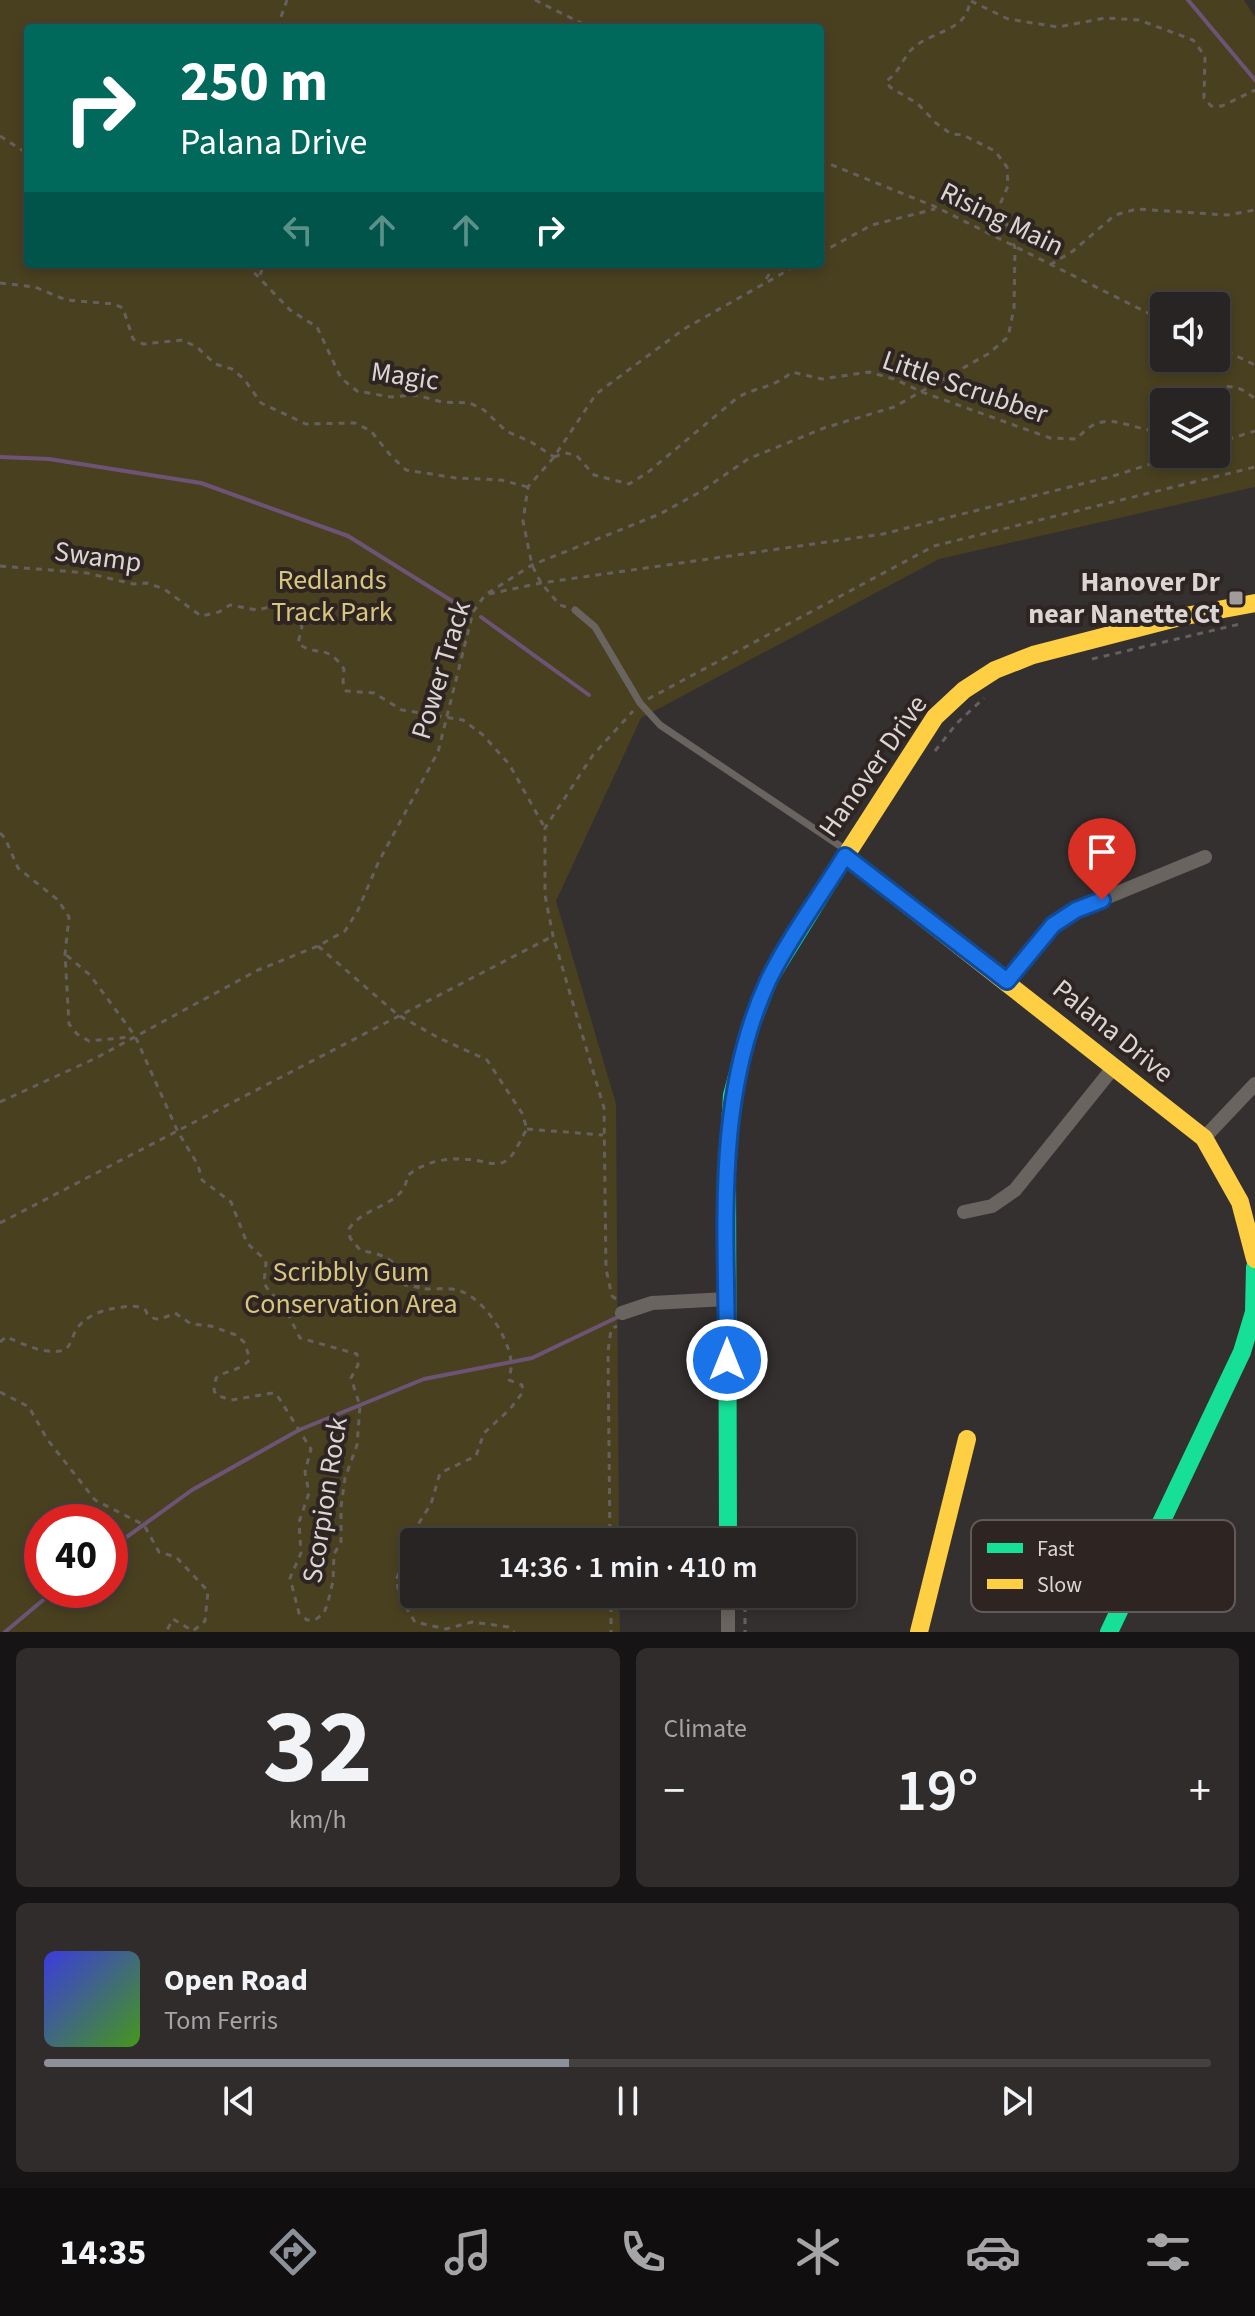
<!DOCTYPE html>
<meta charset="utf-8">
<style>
body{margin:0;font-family:"Source Sans 3",sans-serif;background:#302c2c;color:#f1f3f6;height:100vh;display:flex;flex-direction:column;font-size:30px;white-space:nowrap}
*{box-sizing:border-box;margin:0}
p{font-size:26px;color:#a5a4a6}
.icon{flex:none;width:44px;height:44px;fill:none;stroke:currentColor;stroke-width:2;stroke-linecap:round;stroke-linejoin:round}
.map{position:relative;height:1632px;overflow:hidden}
.sheet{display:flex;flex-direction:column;gap:16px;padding:16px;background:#161414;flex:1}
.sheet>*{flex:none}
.hud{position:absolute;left:24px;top:24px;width:800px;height:244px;border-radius:8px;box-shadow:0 4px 12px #0003,0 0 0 2px #444141;background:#00695c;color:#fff;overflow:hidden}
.buttons{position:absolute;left:1150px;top:292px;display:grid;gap:16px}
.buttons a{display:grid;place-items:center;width:80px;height:80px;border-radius:8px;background:#282424;box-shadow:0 4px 12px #0003,0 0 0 2px #444141;font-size:40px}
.speed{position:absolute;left:24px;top:1504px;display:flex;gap:16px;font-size:40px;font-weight:700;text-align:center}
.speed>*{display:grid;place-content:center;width:104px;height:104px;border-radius:50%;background:#282424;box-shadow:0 4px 12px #0003,0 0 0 2px #444141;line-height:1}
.speed .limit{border:12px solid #d22;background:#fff;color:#111}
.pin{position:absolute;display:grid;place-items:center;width:68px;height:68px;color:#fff;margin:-82px -34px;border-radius:50% 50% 50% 0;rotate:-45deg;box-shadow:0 0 8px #0007}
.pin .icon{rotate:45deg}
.me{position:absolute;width:88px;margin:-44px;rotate:0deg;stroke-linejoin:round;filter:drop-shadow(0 0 6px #0008)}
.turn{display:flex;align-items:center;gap:28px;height:168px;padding:0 24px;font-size:36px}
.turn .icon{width:104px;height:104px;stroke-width:2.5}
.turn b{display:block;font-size:56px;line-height:68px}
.lanes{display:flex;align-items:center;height:76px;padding:0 24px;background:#0003;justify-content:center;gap:40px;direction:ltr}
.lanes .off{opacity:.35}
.big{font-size:60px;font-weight:600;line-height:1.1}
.sheet .widget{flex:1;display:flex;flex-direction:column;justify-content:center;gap:12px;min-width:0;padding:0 28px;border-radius:12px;background:#302c2c}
.sheet .dial{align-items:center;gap:0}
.dial b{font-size:104px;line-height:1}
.song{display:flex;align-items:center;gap:24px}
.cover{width:96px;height:96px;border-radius:12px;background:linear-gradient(135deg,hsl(240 70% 55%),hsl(100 70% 35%))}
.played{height:8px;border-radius:4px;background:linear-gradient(90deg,#8c9099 45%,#444141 45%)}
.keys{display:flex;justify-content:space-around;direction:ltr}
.heat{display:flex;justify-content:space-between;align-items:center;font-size:44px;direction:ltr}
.sheet .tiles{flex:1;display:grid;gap:16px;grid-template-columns:1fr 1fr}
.widget:last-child{grid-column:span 2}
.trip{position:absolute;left:400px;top:1528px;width:456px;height:80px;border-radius:8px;background:#282424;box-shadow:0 4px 12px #0003,0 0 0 2px #444141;font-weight:600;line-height:80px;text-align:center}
.menu{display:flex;height:128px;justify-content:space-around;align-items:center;background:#100e0e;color:#a5a4a6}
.menu .icon{width:56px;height:56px}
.menu .on{color:#8c9099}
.menu b{font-size:36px;color:#f1f3f6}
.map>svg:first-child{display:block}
.green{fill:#494020;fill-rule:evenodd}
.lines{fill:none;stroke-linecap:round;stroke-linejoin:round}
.stream{stroke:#6d5476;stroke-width:4}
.path{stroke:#65605e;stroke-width:3;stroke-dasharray:6 6;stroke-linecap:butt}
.lane{stroke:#6a6460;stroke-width:7}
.street{stroke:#6a6460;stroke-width:14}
.fast{stroke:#16e098;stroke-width:18}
.slow{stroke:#ffcf43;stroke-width:18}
.route-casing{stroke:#114b97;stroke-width:20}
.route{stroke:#1a73e8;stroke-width:14}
.poi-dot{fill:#a19b9b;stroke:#2e2523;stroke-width:3}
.labels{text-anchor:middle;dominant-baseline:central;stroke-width:8;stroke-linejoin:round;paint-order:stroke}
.street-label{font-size:28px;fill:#dbd5d4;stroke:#2e2523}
.park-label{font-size:28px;fill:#d8c67c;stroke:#2e2523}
.poi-label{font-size:28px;font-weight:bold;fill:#dbd5d4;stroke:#2e2523;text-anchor:end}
.key{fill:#2e2523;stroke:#625a58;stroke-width:2}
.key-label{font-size:22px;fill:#dbd5d4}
</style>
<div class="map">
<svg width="1255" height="1632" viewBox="0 0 1255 1632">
<rect width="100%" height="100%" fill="#353030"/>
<path class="green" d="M0,0h1244l11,17v470l-316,72 -298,159 -85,183 60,203 3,438h-205v52h205l1,38h-620zM28,28h792v236h-792zM1164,306h52v52h-52zM1164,402h52v52h-52zM42,1522h68v68h-68z"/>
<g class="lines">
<path class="stream" d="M1188,0l67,80
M0,457l49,2 152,24 147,53 117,73
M481,617l108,78
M110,1549l82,-59 107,-60 125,-51 108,-21 88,-42
M5,1632l50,-42"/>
<path class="path" d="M535,0l56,28
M971,1l37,18 50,8 47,-9 34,2 54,20 12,16 -1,42 7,8h11l33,-16
M277,28l10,-28
M0,136l28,18
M820,160l118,48 226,113
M820,253l52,-28 63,-16
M246,264l44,46 27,17 24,51 16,13 34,6 25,-2 26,7 28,1 14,7 22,21 25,11 23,15
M1050,265l23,-14 42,-36 22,-6 90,6 28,-5
M260,275l4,-11
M766,279l10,-15
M0,283l35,4 31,13 47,4 10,4 10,31 10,5 40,-4 15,8 17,16 17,5 12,10 17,24 45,21 49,-1 16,8 20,25 15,14 50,8 45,2 27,7
M1216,346l39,19
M1195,402c19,-18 40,-22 60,-3
M1216,443l39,-12
M554,457l11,-4 11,2 18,20 35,9 18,-11 90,-75c20,-12 35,-9 55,-26l30,7 47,-7 25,7 28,13 128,46 27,1c29,-35 51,-7 87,-8
M0,566l87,7 46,11 14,-1 17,6 37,27 18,-4 11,-7 27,5 22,-5 18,10 5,12 -4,16c18,15 28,-1 46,26l-1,13 3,9 28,2 28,17 61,10 20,15 26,29 36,64
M489,594l52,-11 342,-49 230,-58 69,-22
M566,607l-6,-2 -19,-22 -9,-18 -9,-44 5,-34 26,-30 42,-63 88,-65 115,-65
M1092,659l148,-35
M648,699l286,-153 321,-79
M935,751l22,-28 27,-25
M0,833l5,5 13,30 40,32 11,17 -4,37 4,70 8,10 12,7 42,-4
M318,946l80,69 41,23 48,22 35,53 5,16c-6,9 -12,26 -21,32 -10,6 -22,0 -32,-1 -24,-3 -48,0 -67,16 -1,30 -43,29 -58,53l1,9 11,13c34,3 37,20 60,37 13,3 25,-2 39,3 24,8 48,45 51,70 1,7 -1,12 -2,19l13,5 1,7 -13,17 -26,24 -8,23 -36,17 -9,31 -21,33 -4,20 -10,23 6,21 13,21 31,7 26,-7 37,5 5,5
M0,1102l96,-44 162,-88 60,-24 27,-15 13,-21 21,-49 59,-109 35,-140 12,-17 47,-30 128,-51 40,-22 48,-33 76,-31 70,-21 94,-53 20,-17 6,-29 1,-60 -13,-36 -1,-10 7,-16 -1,-19 -12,-16 -32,-16 -12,-1 -15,-11 -18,-19 -28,-17 -4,-6c12,-7 15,-19 24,-30 19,-21 57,-17 60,-51
M527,1129l76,6
M0,1223l553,-287
M403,1270l2,15 16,3
M616,1299l-4,-3 -6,-27 -2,-161 -51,-172 -8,-41v-67l48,-73 40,-44
M0,1342l6,-5c13,5 29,13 42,14 26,3 20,-10 30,-24 8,-10 20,-15 32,-18 10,-1 23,-5 32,-1 8,4 1,4 9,9 8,5 16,-1 24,-4l16,11 20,2 25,9 8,7 6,17c-10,13 -23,10 -34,19l-2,12 2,5 15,5 42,-7 4,2 34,54 -6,23 4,21 -10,29 2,31 -11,25 9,35 8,7h8l9,-7 4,-11 5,-21 1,-27 7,-12v-35l4,-29 12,-33 3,-39 -9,-28 7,-13 -1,-11 -57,-16 -14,-28 -19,-22 -3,-5 2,-20 -3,-5 -16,-15 -16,-41 -29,-22 -4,-15 -20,-33 -43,-96 -45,-61 -25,-21
M0,1392l29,15 18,32 48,61 49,25 15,27 17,5 32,34 -3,30 -12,10 -20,-12 -7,13
M610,1542l-2,-190 3,-23 6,-3
M611,1594v38
M745,1594v38"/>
<path class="lane" d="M575,610l20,17 45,76 20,22 186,125"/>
<path class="street" d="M1007,981l46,-56 23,-15 129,-53
M1204,1138l51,-54
M964,1212l28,-6 23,-16 98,-122
M622,1313l30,-10 75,-4
M728,1594v38"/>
<path class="fast" d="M728,1542l-1,-370 5,-77 17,-64 20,-52 63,-102
M1109,1632l133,-280 12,-40 1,-45"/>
<path class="slow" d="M845,856l359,282 36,64 15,57
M832,877l103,-160 29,-27 31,-20 38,-15 147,-38 75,-14
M919,1632l48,-193"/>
</g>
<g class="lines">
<g class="route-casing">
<path id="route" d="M727,1360c0,-128 -14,-259 41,-379 19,-40 53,-86 77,-125l162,125 46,-56 23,-15 26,-10"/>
</g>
<use href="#route" class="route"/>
</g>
<rect class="poi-dot" x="1228" y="590" width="16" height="16" rx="4"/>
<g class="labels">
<g class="street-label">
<text transform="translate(1002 219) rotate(26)">Rising Main</text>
<text transform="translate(405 376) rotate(8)">Magic</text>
<text transform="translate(965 387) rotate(19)">Little Scrubber</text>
<text transform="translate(98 557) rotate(8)">Swamp</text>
<text transform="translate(441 670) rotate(-73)">Power Track</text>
<text transform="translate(873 766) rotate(-55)">Hanover Drive</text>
<text transform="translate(1113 1031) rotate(39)">Palana Drive</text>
<text transform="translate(325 1500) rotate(-81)">Scorpion Rock</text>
</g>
<g class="park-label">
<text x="332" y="580">Redlands<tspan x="332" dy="32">Track Park</tspan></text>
<text x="351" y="1272">Scribbly Gum<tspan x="351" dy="32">Conservation Area</tspan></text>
</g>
<g class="poi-label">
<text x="1220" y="582">Hanover Dr<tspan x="1220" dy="32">near Nanette Ct</tspan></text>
</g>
</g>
<rect x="971" y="1520" width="264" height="92" rx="12" class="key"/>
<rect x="987" y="1543" width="36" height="10" fill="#16e098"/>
<rect x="987" y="1579" width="36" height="10" fill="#ffcf43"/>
<g class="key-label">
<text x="1037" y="1556">Fast</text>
<text x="1037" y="1592">Slow</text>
</g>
</svg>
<div class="buttons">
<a><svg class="icon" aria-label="sound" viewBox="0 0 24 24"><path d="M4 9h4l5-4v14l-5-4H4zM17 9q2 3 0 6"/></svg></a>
<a><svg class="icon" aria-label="layers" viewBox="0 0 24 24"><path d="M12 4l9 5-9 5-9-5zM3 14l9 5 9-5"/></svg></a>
</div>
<div class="speed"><div class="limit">40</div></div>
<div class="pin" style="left:1102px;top:900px;background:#d93025"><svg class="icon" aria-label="arrive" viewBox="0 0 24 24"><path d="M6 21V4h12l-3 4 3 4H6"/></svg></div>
<svg class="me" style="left:727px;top:1360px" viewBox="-20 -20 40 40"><circle r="17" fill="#1a73e8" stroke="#fff" stroke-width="3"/><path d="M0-11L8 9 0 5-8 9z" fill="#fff"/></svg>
<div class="trip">14:36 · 1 min · 410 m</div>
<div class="hud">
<div class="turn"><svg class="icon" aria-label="right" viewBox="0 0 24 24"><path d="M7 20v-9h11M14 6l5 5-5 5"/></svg><div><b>250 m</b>Palana Drive</div></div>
<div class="lanes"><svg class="icon off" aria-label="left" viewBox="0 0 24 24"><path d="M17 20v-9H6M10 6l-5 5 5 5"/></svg><svg class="icon off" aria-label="ahead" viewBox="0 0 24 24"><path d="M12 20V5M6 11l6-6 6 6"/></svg><svg class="icon off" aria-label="ahead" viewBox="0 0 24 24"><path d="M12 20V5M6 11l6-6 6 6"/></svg><svg class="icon" aria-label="right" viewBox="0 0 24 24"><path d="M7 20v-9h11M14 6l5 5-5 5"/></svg></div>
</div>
</div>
<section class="sheet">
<div class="tiles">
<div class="widget dial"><b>32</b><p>km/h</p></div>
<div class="widget"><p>Climate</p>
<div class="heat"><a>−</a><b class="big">19°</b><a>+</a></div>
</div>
<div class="widget">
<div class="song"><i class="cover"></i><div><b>Open Road</b><p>Tom Ferris</p></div></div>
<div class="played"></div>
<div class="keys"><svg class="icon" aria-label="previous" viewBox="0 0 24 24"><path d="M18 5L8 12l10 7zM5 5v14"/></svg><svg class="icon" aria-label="pause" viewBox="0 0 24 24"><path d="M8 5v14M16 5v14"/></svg><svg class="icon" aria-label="next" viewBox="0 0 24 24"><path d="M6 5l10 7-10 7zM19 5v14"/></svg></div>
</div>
</div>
</section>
<nav class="menu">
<b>14:35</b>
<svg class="icon on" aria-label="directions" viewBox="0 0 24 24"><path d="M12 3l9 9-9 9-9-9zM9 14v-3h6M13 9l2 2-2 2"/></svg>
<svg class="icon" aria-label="music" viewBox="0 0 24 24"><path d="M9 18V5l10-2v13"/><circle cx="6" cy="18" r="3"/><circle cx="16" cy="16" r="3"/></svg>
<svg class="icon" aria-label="phone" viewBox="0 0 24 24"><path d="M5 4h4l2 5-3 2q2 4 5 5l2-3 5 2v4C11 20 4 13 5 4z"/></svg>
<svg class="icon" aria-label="climate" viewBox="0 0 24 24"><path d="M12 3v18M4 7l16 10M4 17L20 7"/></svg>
<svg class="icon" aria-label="car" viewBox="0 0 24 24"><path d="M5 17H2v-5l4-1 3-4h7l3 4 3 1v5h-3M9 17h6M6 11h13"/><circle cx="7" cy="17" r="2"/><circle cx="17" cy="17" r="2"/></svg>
<svg class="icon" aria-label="filters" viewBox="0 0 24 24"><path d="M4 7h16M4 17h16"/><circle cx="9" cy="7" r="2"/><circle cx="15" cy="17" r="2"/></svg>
</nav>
